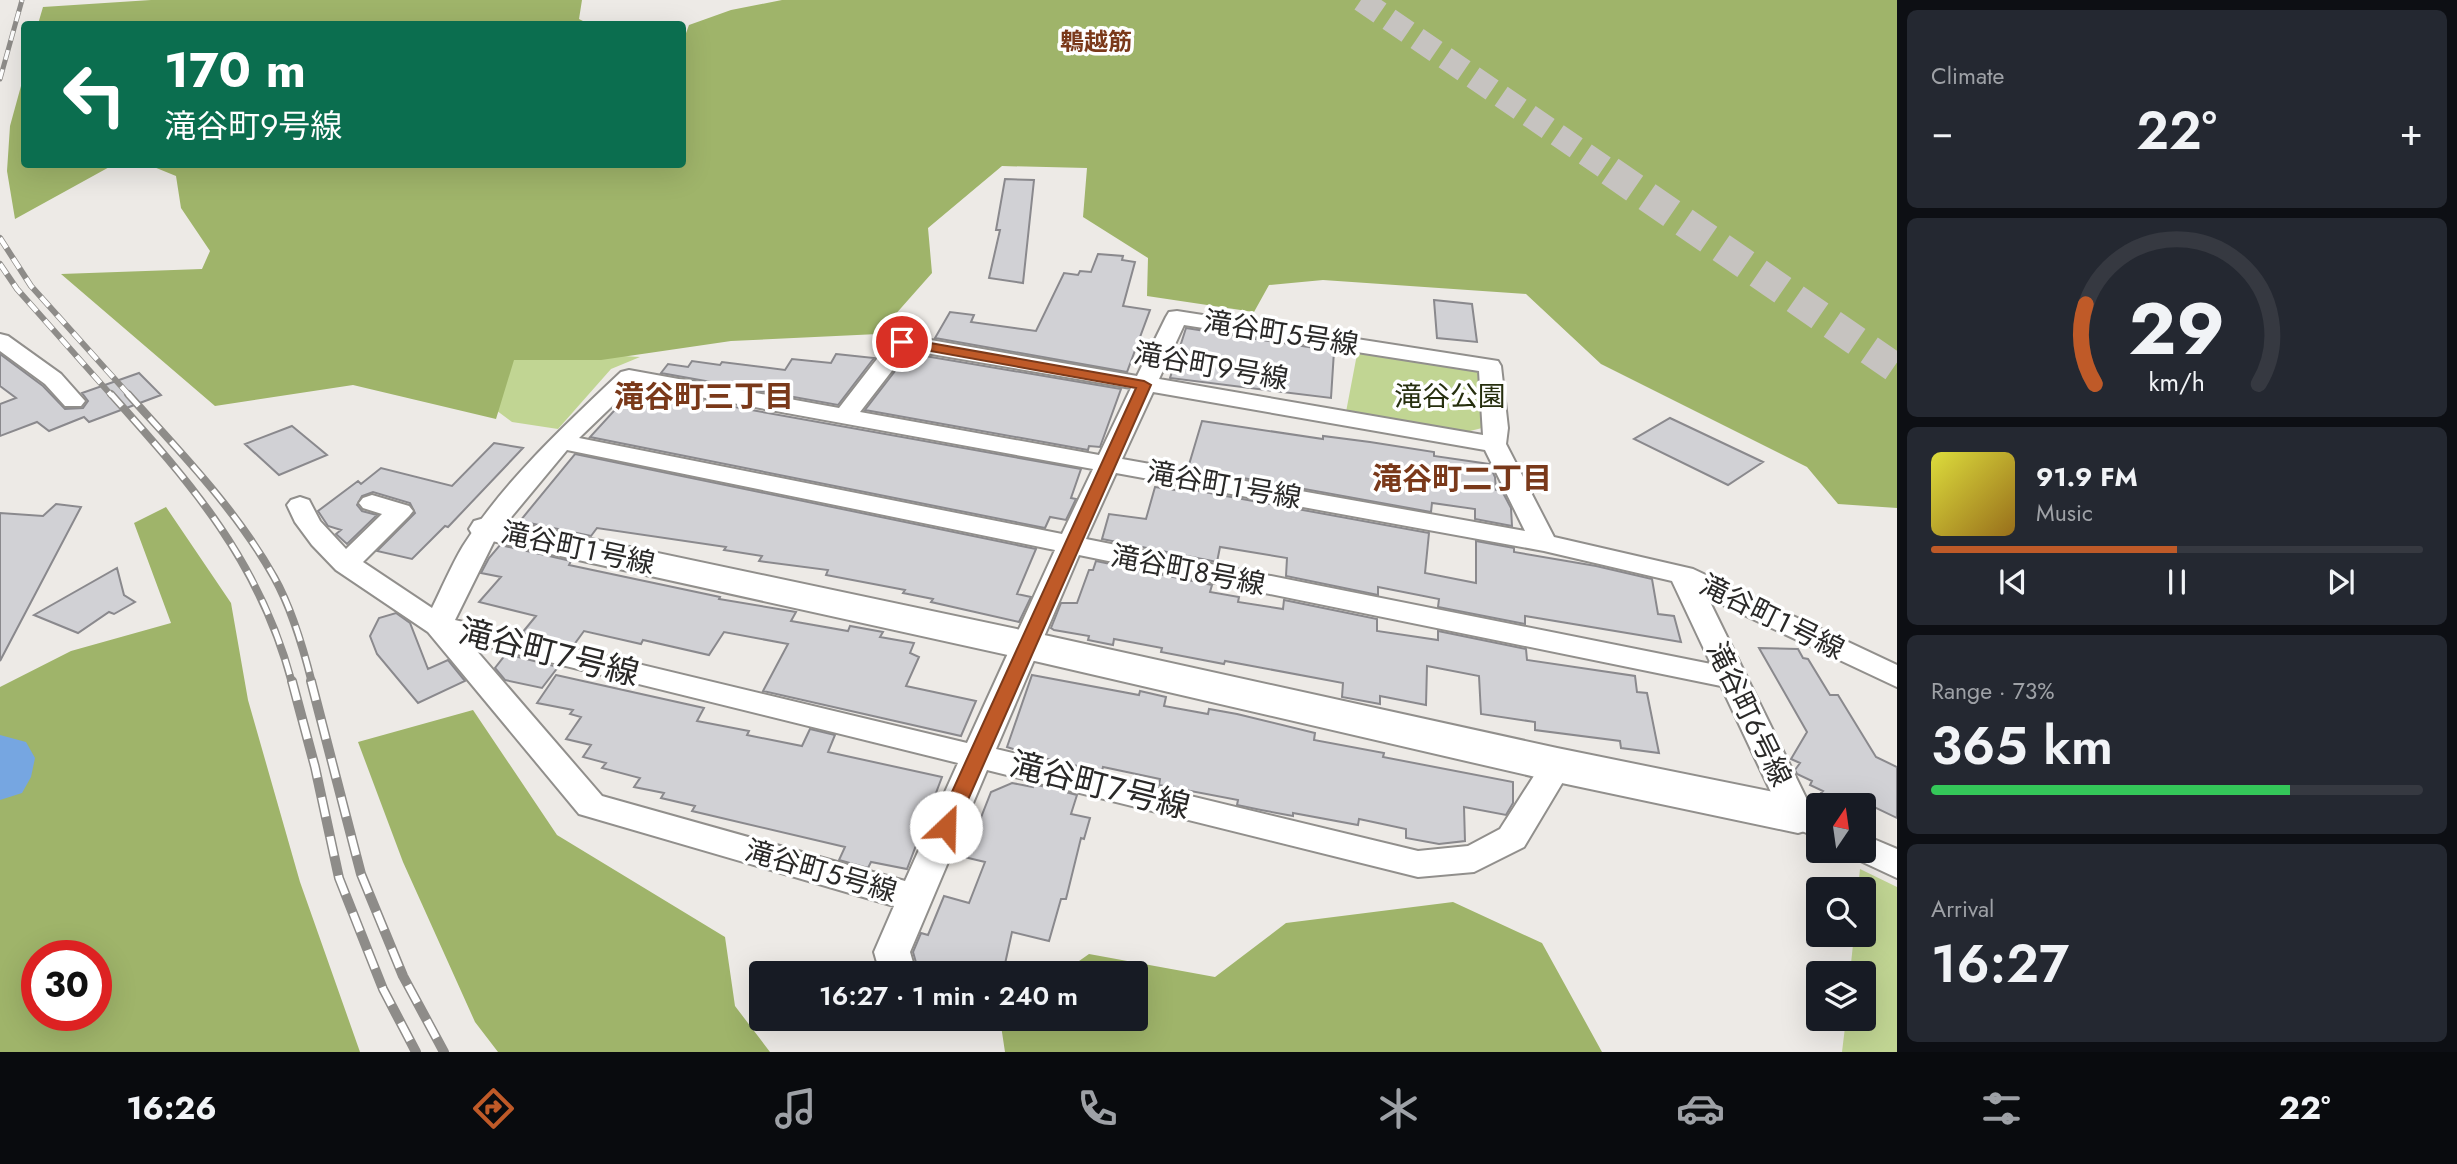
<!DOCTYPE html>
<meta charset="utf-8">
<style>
body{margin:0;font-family:Jost,"Noto Sans JP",sans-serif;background:#242831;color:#f1f3f6;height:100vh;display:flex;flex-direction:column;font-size:26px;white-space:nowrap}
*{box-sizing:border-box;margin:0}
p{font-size:23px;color:#9ea1a6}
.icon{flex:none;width:38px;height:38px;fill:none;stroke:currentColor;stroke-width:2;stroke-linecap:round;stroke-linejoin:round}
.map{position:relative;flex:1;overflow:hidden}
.sheet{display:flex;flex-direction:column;gap:10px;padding:10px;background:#0d0f14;width:560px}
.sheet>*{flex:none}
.guide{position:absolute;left:21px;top:21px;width:665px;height:147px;border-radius:7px;box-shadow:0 7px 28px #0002;background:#0b6e4f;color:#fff;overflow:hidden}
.needle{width:46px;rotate:13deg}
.tools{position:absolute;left:1806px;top:793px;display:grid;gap:14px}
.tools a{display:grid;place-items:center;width:70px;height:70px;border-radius:7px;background:#171b24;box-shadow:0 7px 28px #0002;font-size:35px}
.speed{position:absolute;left:21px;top:940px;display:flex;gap:14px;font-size:35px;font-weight:700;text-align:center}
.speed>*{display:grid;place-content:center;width:91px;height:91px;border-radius:50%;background:#171b24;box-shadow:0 7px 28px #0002;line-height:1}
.speed .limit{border:10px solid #d22;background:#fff;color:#111}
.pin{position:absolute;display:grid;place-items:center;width:60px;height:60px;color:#fff;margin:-30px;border:4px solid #fff;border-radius:50%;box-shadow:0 2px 7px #0007}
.me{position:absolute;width:77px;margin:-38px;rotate:24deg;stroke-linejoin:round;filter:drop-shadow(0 0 5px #0008)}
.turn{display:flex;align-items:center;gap:24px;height:147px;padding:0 28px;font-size:32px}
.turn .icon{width:91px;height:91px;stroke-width:2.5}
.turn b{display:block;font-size:49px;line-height:60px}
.big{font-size:52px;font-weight:600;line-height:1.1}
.sheet .card{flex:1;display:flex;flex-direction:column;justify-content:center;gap:10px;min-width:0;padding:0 24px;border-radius:10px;background:#242831}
.sheet .dial{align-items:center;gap:0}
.dial svg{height:182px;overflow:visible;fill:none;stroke:#363941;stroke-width:7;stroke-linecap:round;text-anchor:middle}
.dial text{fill:#f1f3f6;stroke:none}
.song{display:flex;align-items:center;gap:21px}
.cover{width:84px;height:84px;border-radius:10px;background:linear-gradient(135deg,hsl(60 70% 55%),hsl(40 70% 35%))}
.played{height:7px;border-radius:4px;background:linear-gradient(90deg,#bf5a28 50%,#363941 50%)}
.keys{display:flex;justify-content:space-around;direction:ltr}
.heat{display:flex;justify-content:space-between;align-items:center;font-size:38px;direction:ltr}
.charge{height:10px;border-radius:5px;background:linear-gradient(90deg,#34c759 73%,#363941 0)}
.trip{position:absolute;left:749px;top:961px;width:399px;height:70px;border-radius:7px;background:#171b24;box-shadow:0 7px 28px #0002;font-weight:600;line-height:70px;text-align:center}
.dock{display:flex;height:112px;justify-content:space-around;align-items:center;background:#090b0e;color:#9ea1a6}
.dock .icon{width:49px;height:49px}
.dock .active{color:#bf5a28}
.dock b{font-size:32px;color:#f1f3f6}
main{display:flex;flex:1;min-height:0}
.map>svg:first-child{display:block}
.green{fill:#c1d593}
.forest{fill:#9fb46a;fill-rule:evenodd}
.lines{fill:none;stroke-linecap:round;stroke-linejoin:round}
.river{fill:#76a6e1;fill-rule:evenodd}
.building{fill:#d1d1d5;stroke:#8a898d;stroke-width:2}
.secondary-tunnel-far1{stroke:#c6c3c0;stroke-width:23;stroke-dasharray:23 11;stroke-linecap:butt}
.secondary-tunnel{stroke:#c6c3c0;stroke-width:30;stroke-dasharray:30 15;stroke-linecap:butt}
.street-casing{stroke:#918f8c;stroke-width:4}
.secondary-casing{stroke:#918f8c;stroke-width:4}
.street{fill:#fff;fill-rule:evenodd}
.secondary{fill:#fff;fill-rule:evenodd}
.rail-far3-casing{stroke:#8e8c89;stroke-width:5}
.rail-far2-casing{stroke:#8e8c89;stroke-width:6}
.rail-far1-casing{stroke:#8e8c89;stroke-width:8}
.rail-casing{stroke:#8e8c89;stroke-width:10}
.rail-far3{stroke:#fff;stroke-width:3.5;stroke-dasharray:10;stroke-linecap:butt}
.rail-far2{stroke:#fff;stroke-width:4.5;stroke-dasharray:12;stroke-linecap:butt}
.rail-far1{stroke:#fff;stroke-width:5;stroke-dasharray:16;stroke-linecap:butt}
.rail{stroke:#fff;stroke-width:7;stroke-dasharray:20;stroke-linecap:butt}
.route{fill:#bf5a28;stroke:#7c3a1a;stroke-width:2}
.labels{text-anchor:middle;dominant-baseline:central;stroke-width:7;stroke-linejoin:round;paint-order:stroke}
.far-neighbourhood-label{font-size:24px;font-weight:bold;fill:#7a391a;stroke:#fff}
.street-label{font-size:28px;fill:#2a2928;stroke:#fff}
.park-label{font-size:28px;fill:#262f0e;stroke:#fff}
.neighbourhood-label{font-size:30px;font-weight:bold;fill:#7a391a;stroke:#fff}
.near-street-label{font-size:33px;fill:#2a2928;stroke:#fff}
</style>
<main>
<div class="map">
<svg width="1897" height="1052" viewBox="0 0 1897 1052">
<rect width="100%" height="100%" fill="#edeae6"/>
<path class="green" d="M454,346l186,11 -29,12 -53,60 -46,-7 -78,-58z
M1358,349l111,17 16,8 5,52 -24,6 -120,-20z
M1860,869l37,18v165h-55l4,-33 18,-1v-45h-14l4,-38 10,-1v-45h-6z"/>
<path class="forest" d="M151,0h431l-3,19 10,5h-551l5,-17z
M782,0h1115v508l-59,-4 -31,-37 -206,-103 -75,-70 -203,-14 -54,5 -15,27 -107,-16 1,-38 -65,-41 4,-49 -85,-2 -74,62 4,45 -54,61 -147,7 -130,19h-87l-18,59 -143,-34 -138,21 -154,-132 141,-5 8,-18 -29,-43 -5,-32 -27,-11 533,-1v-120l7,-19 42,-15z
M24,75v89l89,1 -98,54 -8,-48 3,-45z
M166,507l65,96 17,97 52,182 60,170h-360v-365l71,-36 100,-28 -37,-100zM37,956h59v59h-59z
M473,710l84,125 168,102 10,69 35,46h-272l-23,-30 -72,-160 -45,-120z
M1453,902l89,41 60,109h-597l-5,-33 136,-1v-45h-74l27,-19 126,23 71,-54z"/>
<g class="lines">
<path class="river" d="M0,735l26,7 9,16 -4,19 -9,16 -22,7z"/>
</g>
<path class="building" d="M1005,179l29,1 -11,103 -34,-5 11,-48h-4z
M1098,254l25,2 -1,4 13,2 -12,44 27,4 -23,62 -192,-34 15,-26 24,3 -3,7 65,9 28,-58 14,2 2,-4 11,1z
M1434,300l38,4 5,38 -40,-4z
M1186,328l148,23 -3,47 -161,-20z
M0,354l43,32 22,23 18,-1 5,-7 -6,-8 57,-20 22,22 -72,27 -5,-5 -35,14 -12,-9 -37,14v-32l16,-6 -16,-12z
M836,354l38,4 -36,47 -177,-32 7,-9 20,3 4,-6 28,4 2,-3 63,8 7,-11 39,4z
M925,356l196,33 -21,58 -11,-1 -1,4 -223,-40 37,-48 18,2z
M634,389l447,80 -10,29 5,1 -10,21 -16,-3 -5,11 -455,-91z
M1670,418l93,44 -35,23 -94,-46z
M1202,421l121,18v-3l47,6 64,10v4l55,8 6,13 1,13 6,1 9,17 1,18 -37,-7v-10l-43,-6 -1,9 -243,-44z
M292,426l35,29 -48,20 -34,-31z
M494,443l29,5 -75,79 -3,-1 -33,33 -35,-8 38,-38 -5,-10 -37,-11 -11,4 -5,9 5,6 15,4 -30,29 -11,-10 5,-4 -13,-4 -10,-15 40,-30 3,3 20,-16 71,18z
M575,454l461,95 -19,45 14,3 -12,25 -88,-20 2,-3 -30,-6 2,-3 -79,-15 2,-5 -69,-9 3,-5 -38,-6 2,-3 -129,-19 -6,8 -71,-15z
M1155,487l26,4 1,-3 247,45 -4,40 51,10v-42l38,7v4l82,14 56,13 6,35 16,2 7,26 -156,-26v8l-87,-17 1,-8 -61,-12v8l-92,-19 1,-18 -67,-11 -3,15 -115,-23 7,-25 37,5z
M56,504l25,3 -81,154v-148l43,3z
M500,545l71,16 -2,4 151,32 -1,2 77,13 -5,9 57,10 2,-5 33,6 -3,5 34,6 -4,10 9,4 -13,29 70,15 -15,35 -198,-45 25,-47 -64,-12 -15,23 -66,-15 -2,4 -57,-13 -11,15 -51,-13 14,-17 -57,-14 22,-25 -20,-4 8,-15z
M1096,561l116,24 -2,7 29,5 -1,5 45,7 1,-9 93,19v12l61,9v-9l88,18 1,11 108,16 2,16 10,1 12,60 -38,-5 -1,-7 -85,-11v-8l-54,-8 -2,-38 -52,-10 -1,39 -46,-9v8l-38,-7 1,-14 -118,-22 -1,3 -63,-12 1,-4 -48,-9 -1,6 -25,-5 1,-4 -35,-6 -3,-2 10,-25h16l12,-33h4z
M117,568l7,27 11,7 -21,12 -5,-2 -31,21 -44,-18z
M396,613l14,10 18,46 20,-9 17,21 -47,22 -41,-49 -7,-18 9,-18z
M1759,648l39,1 5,9 5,1 22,36h8l38,62 21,10v51l-27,-13h-27l-23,-11 3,-3 -13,-6 2,-4 -15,-7 -2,-4 5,-7 -9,-4 16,-27z
M506,654l52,13 -16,21 -37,-8 -10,-12z
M556,675l148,33 -7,13 52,10 -2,4 55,11 8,-17 25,6 -7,17 114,25 -35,92 -36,-7 -3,6 -29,-8 6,-13 -153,-36 3,-5 -34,-8 3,-5 -30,-6 6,-9 -38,-10 4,-5 -23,-6 8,-12 -25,-6 15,-22 -11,-3 3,-4 -36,-7z
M1032,675l107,20 1,-4 26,6 -2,9 44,8 1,-5 28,5 78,19 -1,7 70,13 -1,4 130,25v21l-7,12 -42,-8 1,34 -26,3 -33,-6v-9l-47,-10 -1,6 -65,-12v3l-32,-6 -24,-5 1,-5 -79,-15 1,-6 -57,-12 -1,4 -16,-3 -47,-11 -32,-10z
M1012,783l21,4 1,-3 43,11 -6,19 19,4 -6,21 -3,-1 -15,61h-5l-12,42 -37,-9 -9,41h-76l1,-4 -11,-3 -4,-14 8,-19 7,2 16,-39 25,7 16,-41 -25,-6 13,-32 5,1 13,-33z"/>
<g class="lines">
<path class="secondary-tunnel-far1" d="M1361,0l252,173"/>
<path class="secondary-tunnel" d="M1610,171l287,198"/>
<g class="street-casing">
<path id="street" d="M1177,311l321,50 3,5 7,62 -2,16 48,93 139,32 204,96v22l-189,-89 102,208 8,4v28l-32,-14 -65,-138 -642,-131 -83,194 422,102 50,-5 32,-17 46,-72 11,-4 11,4 5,8 -49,82 -50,25 -56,5 -431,-107 -77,182 6,21h-36l-6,-21 20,-46 -315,-92 -151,-182 -92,-62 -24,-25 -17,-23 -8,-17 4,-5 9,-3 9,3 11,21 26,28 36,-35 -19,-6 -4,-5 4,-5 9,-3 37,11 4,5 -4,5 -46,46 69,46c10,-20 19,-42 31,-62 42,-66 102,-121 158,-174l8,-2 210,38 55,-71 8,-2 235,41 29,-59 3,-5zM1184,325l295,46 4,64 -324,-56zM908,350l223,38 -32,67 -239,-43zM634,385l459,84 -31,65 -483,-96zM1153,392l332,58 40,81 -403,-72zM567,450l488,100 -88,193 -512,-123 43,-87zM1116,473l428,78 128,30 39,83 -625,-125zM469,642l489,121 -53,118 -303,-85z
M0,334l8,2 53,38 24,27 -4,5h-16l-20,-22 -45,-33z
M1864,835l33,14v29l-45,-21 -4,-7h16z"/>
</g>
<g class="secondary-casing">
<path id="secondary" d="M488,517l538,114 531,117 241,49 17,5c5,8 5,18 0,26l-17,5 -241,-51 -531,-123 -552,-122 -5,-8 5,-8z"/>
</g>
<use href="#street" class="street"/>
<use href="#secondary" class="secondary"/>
<g class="rail-far3-casing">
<path id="rail-far3" d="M0,79l22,-79"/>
</g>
<g class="rail-far2-casing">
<path id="rail-far2" d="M0,238l31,48 99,110
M0,264l17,25 95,107"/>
</g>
<g class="rail-far1-casing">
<path id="rail-far1" d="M111,394c82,92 148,166 181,289
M128,394c52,58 108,115 146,183 18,32 29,70 38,106"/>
</g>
<g class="rail-casing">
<path id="rail" d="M292,681l23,86 24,111 44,111 33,63
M311,681l50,193 42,102 41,76"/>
</g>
<use href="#rail-far3" class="rail-far3"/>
<use href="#rail-far2" class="rail-far2"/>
<use href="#rail-far1" class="rail-far1"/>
<use href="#rail" class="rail"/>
</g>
<path class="route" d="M902,338l242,43 7,4 -195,442 -3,5 -7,3 -7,-3 -3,-5 200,-439 -239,-43v-6z"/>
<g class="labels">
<g class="far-neighbourhood-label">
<text x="1096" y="41">鵯越筋</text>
</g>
<g class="street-label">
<text transform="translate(1281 333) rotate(9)">滝谷町５号線</text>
<text transform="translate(1211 366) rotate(10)">滝谷町９号線</text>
<text transform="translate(1224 485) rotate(10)">滝谷町１号線</text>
<text transform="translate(578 548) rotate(12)">滝谷町１号線</text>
<text transform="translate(1188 570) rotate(11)">滝谷町８号線</text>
<text transform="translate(1772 617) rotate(26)">滝谷町１号線</text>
<text transform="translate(1749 714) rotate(64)">滝谷町６号線</text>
<text transform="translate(821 871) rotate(16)">滝谷町５号線</text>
</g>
<g class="park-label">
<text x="1450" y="396">滝谷公園</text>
</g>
<g class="neighbourhood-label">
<text x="704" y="396">滝谷町三丁目</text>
<text x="1462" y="478">滝谷町二丁目</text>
</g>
<g class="near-street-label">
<text transform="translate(549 652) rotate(14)">滝谷町７号線</text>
<text transform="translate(1100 785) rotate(14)">滝谷町７号線</text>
</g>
</g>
</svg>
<div class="tools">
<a><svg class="needle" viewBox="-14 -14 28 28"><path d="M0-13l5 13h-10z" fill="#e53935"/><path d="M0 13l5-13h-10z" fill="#9ea1a6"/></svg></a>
<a><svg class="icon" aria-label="search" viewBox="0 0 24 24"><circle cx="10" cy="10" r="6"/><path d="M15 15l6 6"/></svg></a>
<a><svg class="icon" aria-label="layers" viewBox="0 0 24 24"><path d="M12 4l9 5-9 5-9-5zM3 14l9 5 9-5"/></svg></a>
</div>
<div class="speed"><div class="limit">30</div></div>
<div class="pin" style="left:902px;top:342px;background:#d93025"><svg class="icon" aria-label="arrive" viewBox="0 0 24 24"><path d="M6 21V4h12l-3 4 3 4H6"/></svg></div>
<svg class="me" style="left:946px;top:827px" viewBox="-20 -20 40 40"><circle r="19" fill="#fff"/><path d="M0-13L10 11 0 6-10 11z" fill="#bf5a28"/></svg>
<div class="trip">16:27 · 1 min · 240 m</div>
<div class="guide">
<div class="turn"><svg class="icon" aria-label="left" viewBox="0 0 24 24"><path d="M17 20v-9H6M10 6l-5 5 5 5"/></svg><div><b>170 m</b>滝谷町９号線</div></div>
</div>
</div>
<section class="sheet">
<div class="card"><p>Climate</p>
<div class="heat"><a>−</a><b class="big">22°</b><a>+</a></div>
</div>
<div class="card dial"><svg viewBox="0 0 100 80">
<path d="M14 69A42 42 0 1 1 86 69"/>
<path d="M14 69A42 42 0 0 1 10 34" stroke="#bf5a28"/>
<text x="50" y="56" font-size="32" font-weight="700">29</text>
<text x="50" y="72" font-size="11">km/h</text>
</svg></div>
<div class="card">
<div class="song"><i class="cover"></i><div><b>91.9 FM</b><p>Music</p></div></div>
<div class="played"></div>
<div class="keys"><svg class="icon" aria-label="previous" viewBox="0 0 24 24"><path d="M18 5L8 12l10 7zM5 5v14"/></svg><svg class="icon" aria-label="pause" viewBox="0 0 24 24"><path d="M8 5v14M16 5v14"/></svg><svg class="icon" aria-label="next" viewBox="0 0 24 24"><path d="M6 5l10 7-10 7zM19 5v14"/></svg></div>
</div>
<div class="card"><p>Range · 73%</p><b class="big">365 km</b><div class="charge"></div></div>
<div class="card"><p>Arrival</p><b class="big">16:27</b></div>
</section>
</main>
<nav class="dock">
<b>16:26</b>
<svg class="icon active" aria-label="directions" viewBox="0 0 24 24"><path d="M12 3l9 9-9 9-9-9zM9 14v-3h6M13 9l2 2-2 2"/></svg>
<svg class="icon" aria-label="music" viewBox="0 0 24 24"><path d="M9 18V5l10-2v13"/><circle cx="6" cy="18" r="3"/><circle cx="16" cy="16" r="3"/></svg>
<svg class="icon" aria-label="phone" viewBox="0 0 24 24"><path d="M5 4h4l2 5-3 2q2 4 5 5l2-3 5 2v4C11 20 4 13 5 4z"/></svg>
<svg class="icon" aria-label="climate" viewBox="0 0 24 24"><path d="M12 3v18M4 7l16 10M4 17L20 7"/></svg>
<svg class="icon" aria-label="car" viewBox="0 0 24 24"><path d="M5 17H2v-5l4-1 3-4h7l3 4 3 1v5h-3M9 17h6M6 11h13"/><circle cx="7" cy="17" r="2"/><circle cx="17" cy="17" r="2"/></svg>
<svg class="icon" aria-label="filters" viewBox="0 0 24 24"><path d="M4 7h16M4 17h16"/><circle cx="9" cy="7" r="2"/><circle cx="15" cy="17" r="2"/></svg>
<b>22°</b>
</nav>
